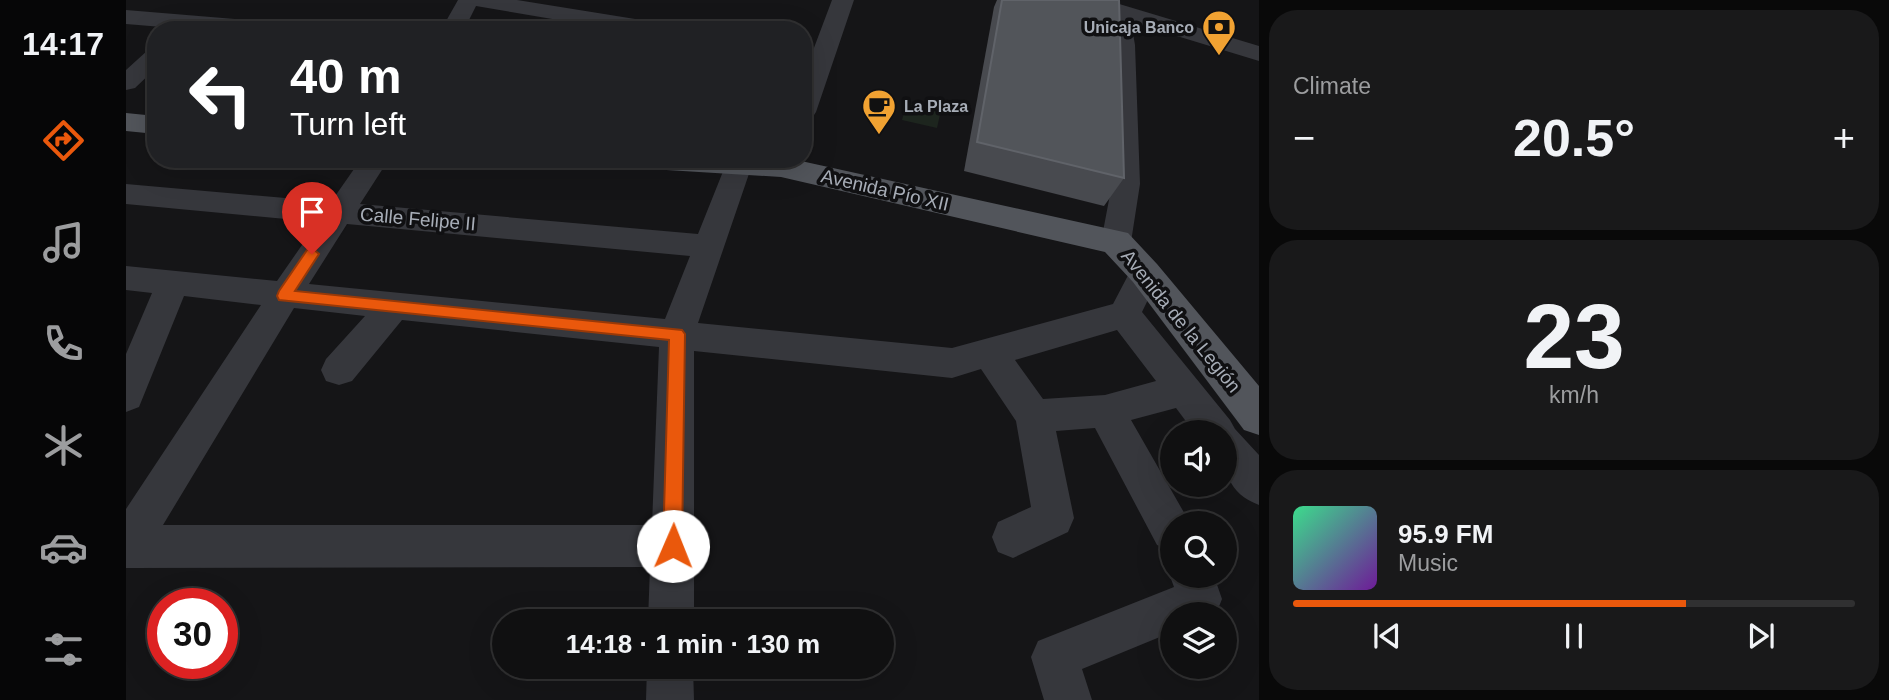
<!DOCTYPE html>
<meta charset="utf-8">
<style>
body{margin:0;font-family:Arial,sans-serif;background:#19191a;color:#f1f3f6;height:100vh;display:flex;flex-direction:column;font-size:26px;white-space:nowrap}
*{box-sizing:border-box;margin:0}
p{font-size:23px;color:#9c9d9f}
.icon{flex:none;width:38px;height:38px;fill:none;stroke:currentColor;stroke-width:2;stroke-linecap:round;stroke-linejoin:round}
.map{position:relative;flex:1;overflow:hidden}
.details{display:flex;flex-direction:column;gap:10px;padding:10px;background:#090909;width:630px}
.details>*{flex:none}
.hud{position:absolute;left:21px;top:21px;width:665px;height:147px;border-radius:28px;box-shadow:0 7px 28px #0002,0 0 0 2px #303031;background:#202124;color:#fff;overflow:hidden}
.tools{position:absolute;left:1034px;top:420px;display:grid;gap:14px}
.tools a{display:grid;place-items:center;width:77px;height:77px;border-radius:50%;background:#101011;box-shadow:0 7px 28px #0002,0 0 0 2px #303031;font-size:35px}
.speed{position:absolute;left:21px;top:588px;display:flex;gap:14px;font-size:35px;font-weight:700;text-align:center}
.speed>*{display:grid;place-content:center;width:91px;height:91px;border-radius:50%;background:#101011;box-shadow:0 7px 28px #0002,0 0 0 2px #303031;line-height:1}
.speed .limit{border:10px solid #d22;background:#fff;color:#111}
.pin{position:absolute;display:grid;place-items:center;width:60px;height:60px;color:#fff;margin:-72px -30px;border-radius:50% 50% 50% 0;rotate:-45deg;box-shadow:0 0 7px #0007}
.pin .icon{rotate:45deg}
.me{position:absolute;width:77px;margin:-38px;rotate:1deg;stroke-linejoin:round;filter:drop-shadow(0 0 5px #0008)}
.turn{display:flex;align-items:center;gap:24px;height:147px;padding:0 28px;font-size:32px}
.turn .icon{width:91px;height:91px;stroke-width:2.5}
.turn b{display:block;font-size:49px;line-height:60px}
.big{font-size:52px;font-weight:700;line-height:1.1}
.details .card{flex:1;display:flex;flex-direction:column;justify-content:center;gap:10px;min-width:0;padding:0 24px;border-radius:28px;background:#19191a}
.details .dial{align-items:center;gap:0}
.dial b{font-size:91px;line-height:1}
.song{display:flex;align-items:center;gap:21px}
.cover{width:84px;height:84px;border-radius:10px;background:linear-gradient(135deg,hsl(150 70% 55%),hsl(280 70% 35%))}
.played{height:7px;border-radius:4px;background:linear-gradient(90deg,#ea580c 70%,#303031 70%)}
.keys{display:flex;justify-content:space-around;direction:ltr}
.heat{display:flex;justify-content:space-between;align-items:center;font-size:38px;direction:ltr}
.trip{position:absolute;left:366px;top:609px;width:402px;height:70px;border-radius:35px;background:#101011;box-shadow:0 7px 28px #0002,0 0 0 2px #303031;font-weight:700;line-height:70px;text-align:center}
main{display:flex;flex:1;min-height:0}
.tabs{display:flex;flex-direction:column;width:126px;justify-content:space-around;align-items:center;background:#060607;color:#9c9d9f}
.tabs .icon{width:49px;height:49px}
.tabs .on{color:#ea580c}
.tabs b{font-size:32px;color:#f1f3f6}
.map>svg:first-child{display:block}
.green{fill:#1d251e}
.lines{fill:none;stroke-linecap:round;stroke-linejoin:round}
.minor{fill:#36373c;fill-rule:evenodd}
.major{fill:#52555b;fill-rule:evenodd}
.wall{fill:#484a4f}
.building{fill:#52555a;stroke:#606369;stroke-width:2}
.route{fill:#ea580c;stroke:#983908;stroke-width:2}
.labels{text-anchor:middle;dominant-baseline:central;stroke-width:7;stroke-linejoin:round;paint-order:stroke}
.far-poi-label{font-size:16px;font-weight:bold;fill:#a7adb7;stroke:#101012;text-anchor:end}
.street-label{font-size:19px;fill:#a7adb7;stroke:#101012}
</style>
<main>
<nav class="tabs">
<b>14:17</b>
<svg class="icon on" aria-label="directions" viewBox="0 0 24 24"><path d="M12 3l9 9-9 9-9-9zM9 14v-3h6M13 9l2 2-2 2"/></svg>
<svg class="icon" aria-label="music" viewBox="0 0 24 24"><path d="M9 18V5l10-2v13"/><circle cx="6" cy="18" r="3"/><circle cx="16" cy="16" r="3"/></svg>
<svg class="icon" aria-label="phone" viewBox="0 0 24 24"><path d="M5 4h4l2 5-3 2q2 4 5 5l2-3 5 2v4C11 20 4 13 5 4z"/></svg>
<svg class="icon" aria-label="climate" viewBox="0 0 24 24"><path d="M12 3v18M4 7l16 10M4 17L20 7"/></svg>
<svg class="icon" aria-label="car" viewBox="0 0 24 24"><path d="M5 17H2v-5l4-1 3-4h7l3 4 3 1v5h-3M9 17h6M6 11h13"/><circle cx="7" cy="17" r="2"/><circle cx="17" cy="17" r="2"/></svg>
<svg class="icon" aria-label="filters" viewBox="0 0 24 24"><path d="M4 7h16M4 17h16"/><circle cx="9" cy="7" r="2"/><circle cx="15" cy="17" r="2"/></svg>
</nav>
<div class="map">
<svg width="1133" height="700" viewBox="0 0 1133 700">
<rect width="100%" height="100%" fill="#151517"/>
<path class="green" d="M781,103l34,7 -4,18 -35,-8z"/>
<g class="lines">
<path class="minor" d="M332,0h59l143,23 8,2 3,5h-54l-141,-24 -12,24h-23z
M706,0h22l-38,112 -4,6 -9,2v-43z
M946,0h34l153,46v15l-128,-39 4,23 5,139 -9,58 -4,8 -11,3 -11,-3 -4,-8 11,-58 -1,-139 -4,-30 -32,-10z
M0,10l157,13 8,2 3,5h-96l-72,-6z
M30,48v20l-21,20 -9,2v-20l22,-20z
M235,159h28l-29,45 338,30 30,-75h20l4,6 -54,158 254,25 161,-44 21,-40 11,-3 11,3 5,9 -19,39 88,108 5,9 24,26v50c-37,-15 -34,-39 -34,-73h-31l-18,-24 -45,12 59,103h-18v28l-15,-6 -62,-117 -39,3 18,87 -6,14 -55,26 -15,-6 -6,-15 6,-15 33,-15 -15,-86 -35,-52 -29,9 -258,-27v270h-46l2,-54 -524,1v-59l135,-204 -77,-9 -45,111 -13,5v-58l26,-61 -26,-3v-24l151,15 41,-59 -192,-18v-20l205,18zM221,224l343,32 -25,63 -356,-35zM168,308l71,8 -39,43 -5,11 5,11 13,4 13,-4 50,-61 257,27 -7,178h-489zM991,330l39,51 -51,14 -62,4 -28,-39z
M1046,570v6h42l8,23 -6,15h-44v18l-90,37 10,31h-48l-13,-43 7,-16 136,-54 -4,-11z
M521,667h46l1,33h-48z"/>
<path class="major" d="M0,113l30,3v18l-30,-3z
M509,159h157l336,74 29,31 102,122v49l-15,-5 -111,-148 -28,-30 -324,-75 -131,-8 -11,-3z"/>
</g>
<path class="wall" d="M871,0h122l5,178 -20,28 -140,-35 30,-164z"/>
<path class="building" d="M876,0h117l5,178 -147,-36z"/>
<path class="route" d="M186,248l7,6 -24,37 387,39 3,4 -3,212 -2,7 -7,3 -7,-3 -3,-7 6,-206 -390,-40 -2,-4 2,-5 28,-41z"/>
<defs>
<g id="bank-pin" transform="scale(1.75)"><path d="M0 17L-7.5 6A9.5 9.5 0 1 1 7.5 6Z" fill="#f1a232" stroke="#101012"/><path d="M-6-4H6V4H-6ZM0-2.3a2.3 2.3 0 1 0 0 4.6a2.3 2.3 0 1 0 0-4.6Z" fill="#111"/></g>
<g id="cafe-pin" transform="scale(1.75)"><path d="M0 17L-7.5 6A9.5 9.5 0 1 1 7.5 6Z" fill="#f1a232" stroke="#101012"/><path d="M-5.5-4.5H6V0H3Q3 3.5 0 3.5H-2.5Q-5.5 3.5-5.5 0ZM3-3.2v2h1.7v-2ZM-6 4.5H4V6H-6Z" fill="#111"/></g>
</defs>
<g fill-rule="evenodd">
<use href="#bank-pin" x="1093" y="27"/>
<use href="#cafe-pin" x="753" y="106"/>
</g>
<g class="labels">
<g class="far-poi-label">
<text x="1068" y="27">Unicaja Banco</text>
<text x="778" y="106" text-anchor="start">La Plaza</text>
</g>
<g class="street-label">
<text transform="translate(759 190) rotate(13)">Avenida Pío XII</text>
<text transform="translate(292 219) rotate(5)">Calle Felipe II</text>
<text transform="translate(1055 321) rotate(51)">Avenida de la Legión</text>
</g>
</g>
</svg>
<div class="tools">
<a><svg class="icon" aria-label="sound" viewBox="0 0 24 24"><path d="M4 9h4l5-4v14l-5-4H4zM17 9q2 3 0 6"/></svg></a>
<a><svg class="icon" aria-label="search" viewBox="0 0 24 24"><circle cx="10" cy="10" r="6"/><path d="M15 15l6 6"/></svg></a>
<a><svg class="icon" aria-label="layers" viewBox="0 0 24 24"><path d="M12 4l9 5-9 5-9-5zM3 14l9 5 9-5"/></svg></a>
</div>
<div class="speed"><div class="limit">30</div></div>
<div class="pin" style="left:186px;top:254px;background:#d93025"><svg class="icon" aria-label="arrive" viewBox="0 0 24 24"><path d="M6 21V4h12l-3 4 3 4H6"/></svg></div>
<svg class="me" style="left:547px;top:546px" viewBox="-20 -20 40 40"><circle r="19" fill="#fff"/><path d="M0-13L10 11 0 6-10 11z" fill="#ea580c"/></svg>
<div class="trip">14:18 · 1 min · 130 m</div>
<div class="hud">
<div class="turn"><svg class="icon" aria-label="left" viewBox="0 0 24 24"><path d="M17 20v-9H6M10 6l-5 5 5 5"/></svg><div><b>40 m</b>Turn left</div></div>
</div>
</div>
<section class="details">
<div class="card"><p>Climate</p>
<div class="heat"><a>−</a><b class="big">20.5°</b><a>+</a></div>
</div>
<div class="card dial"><b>23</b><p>km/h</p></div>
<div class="card">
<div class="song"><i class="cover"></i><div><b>95.9 FM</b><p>Music</p></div></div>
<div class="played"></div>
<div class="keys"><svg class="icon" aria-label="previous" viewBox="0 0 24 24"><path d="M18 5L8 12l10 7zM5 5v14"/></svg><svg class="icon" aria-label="pause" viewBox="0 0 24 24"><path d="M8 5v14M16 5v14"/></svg><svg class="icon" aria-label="next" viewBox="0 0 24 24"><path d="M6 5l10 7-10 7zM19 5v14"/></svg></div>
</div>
</section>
</main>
